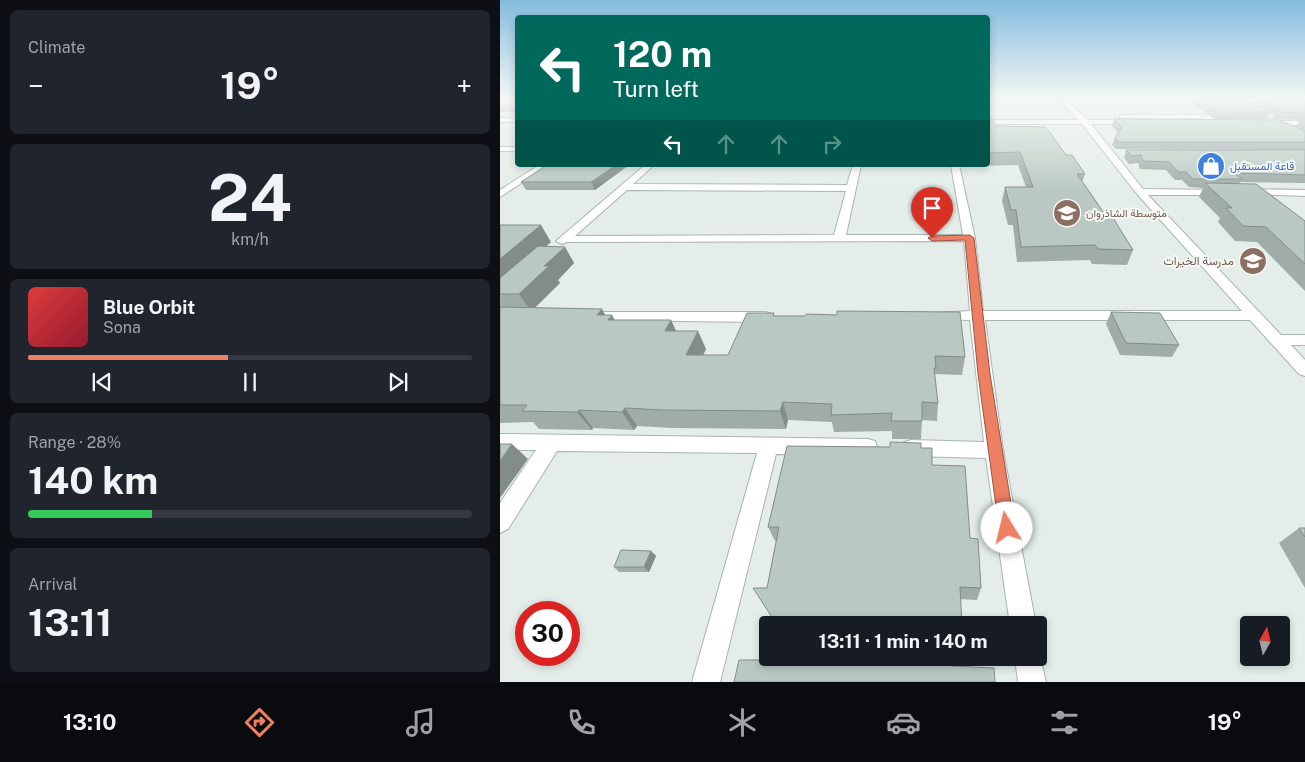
<!DOCTYPE html>
<meta charset="utf-8">
<style>
body{margin:0;font-family:"Public Sans",Vazirmatn,sans-serif;background:#20242c;color:#f1f3f6;height:100vh;display:flex;flex-direction:column;font-size:19px;white-space:nowrap}
*{box-sizing:border-box;margin:0}
p{font-size:16px;color:#9ea1a6}
.icon{flex:none;width:28px;height:28px;fill:none;stroke:currentColor;stroke-width:2;stroke-linecap:round;stroke-linejoin:round}
.map{position:relative;flex:1;overflow:hidden}
.details{display:flex;flex-direction:column;gap:10px;padding:10px;background:#0d0f14;width:500px}
.details>*{flex:none}
.hud{position:absolute;left:15px;top:15px;width:475px;height:152px;border-radius:5px;box-shadow:0 2px 8px #0003;background:#00695c;color:#fff;overflow:hidden}
.needle{width:32px;rotate:8deg}
.tools{position:absolute;left:740px;top:616px;display:grid;gap:10px}
.tools a{display:grid;place-items:center;width:50px;height:50px;border-radius:5px;background:#171b24;box-shadow:0 2px 8px #0003;font-size:25px}
.speed{position:absolute;left:15px;top:601px;display:flex;gap:10px;font-size:25px;font-weight:700;text-align:center}
.speed>*{display:grid;place-content:center;width:65px;height:65px;border-radius:50%;background:#171b24;box-shadow:0 2px 8px #0003;line-height:1}
.speed .limit{border:8px solid #d22;background:#fff;color:#111}
.pin{position:absolute;display:grid;place-items:center;width:42px;height:42px;color:#fff;margin:-51px -21px;border-radius:50% 50% 50% 0;rotate:-45deg;box-shadow:0 0 5px #0007}
.pin .icon{rotate:45deg}
.me{position:absolute;width:55px;margin:-28px;rotate:351deg;stroke-linejoin:round;filter:drop-shadow(0 0 4px #0008)}
.turn{display:flex;align-items:center;gap:18px;height:105px;padding:0 15px;font-size:22px}
.turn .icon{width:65px;height:65px;stroke-width:2.5}
.turn b{display:block;font-size:35px;line-height:42px}
.lanes{display:flex;align-items:center;height:48px;padding:0 15px;background:#0003;justify-content:center;gap:25px;direction:ltr}
.lanes .off{opacity:.35}
.big{font-size:38px;font-weight:700;line-height:1.1}
.details .widget{flex:1;display:flex;flex-direction:column;justify-content:center;gap:8px;min-width:0;padding:0 18px;border-radius:8px;background:#20242c}
.details .dial{align-items:center;gap:0}
.dial b{font-size:65px;line-height:1}
.song{display:flex;align-items:center;gap:15px}
.cover{width:60px;height:60px;border-radius:8px;background:linear-gradient(135deg,hsl(0 70% 55%),hsl(350 70% 35%))}
.played{height:5px;border-radius:2px;background:linear-gradient(90deg,#ed8062 45%,#363941 45%)}
.keys{display:flex;justify-content:space-around;direction:ltr}
.heat{display:flex;justify-content:space-between;align-items:center;font-size:28px;direction:ltr}
.charge{height:8px;border-radius:4px;background:linear-gradient(90deg,#34c759 28%,#363941 0)}
.trip{position:absolute;left:259px;top:616px;width:288px;height:50px;border-radius:5px;background:#171b24;box-shadow:0 2px 8px #0003;font-weight:700;line-height:50px;text-align:center}
.tab-bar{display:flex;height:80px;justify-content:space-around;align-items:center;background:#090b0e;color:#9ea1a6}
.tab-bar .icon{width:35px;height:35px}
.tab-bar .current{color:#ed8062}
.tab-bar b{font-size:22px;color:#f1f3f6}
main{display:flex;flex:1;min-height:0}
.map>svg:first-child{display:block}
.lines{fill:none;stroke-linecap:round;stroke-linejoin:round}
.street-casing{stroke:#a7b5b0;stroke-width:2}
.secondary-casing{stroke:#a2b8b0;stroke-width:2}
.street{fill:#fff;fill-rule:evenodd}
.secondary{fill:#fff;fill-rule:evenodd}
.wall{fill:#9faca7}
.shaded-wall{fill:#828c88}
.building{fill:#b9c8c2;stroke:#828c88}
.route{fill:#ed8062;stroke:#9a5340}
.labels{text-anchor:middle;dominant-baseline:central;stroke-width:4;stroke-linejoin:round;paint-order:stroke}
.far-shop-label{font-size:11px;fill:#366cbe;stroke:#f4f9f7;text-anchor:start}
.far-education-label{font-size:11px;fill:#785e54;stroke:#f4f9f7;text-anchor:start}
.education-label{font-size:12px;fill:#785e54;stroke:#f4f9f7;text-anchor:end}
</style>
<main>
<section class="details">
<div class="widget"><p>Climate</p>
<div class="heat"><a>−</a><b class="big">19°</b><a>+</a></div>
</div>
<div class="widget dial"><b>24</b><p>km/h</p></div>
<div class="widget">
<div class="song"><i class="cover"></i><div><b>Blue Orbit</b><p>Sona</p></div></div>
<div class="played"></div>
<div class="keys"><svg class="icon" aria-label="previous" viewBox="0 0 24 24"><path d="M18 5L8 12l10 7zM5 5v14"/></svg><svg class="icon" aria-label="pause" viewBox="0 0 24 24"><path d="M8 5v14M16 5v14"/></svg><svg class="icon" aria-label="next" viewBox="0 0 24 24"><path d="M6 5l10 7-10 7zM19 5v14"/></svg></div>
</div>
<div class="widget"><p>Range · 28%</p><b class="big">140 km</b><div class="charge"></div></div>
<div class="widget"><p>Arrival</p><b class="big">13:11</b></div>
</section>
<div class="map">
<svg width="805" height="682" viewBox="0 0 805 682">
<rect width="100%" height="100%" fill="#e4ede9"/>
<g class="lines">
<g class="street-casing">
<path id="street" d="M558,98h6l24,22 55,69 81,1v4l-3,1h-73l133,140h24v10h-14l14,15v16l-6,-2 -49,-54h-265l18,130 33,175h-26l-24,-167 -75,-2 -7,-2 -2,-6 2,-6 7,-2 73,2 -14,-122 -34,-1 -2,-3 2,-3 34,-2 -6,-70 -397,1 -5,2 -6,-3 89,-76h9l-21,19 214,1 6,-20h8l-15,70h117l-12,-70h8l16,73 8,73h259l-105,-117 -55,-70zM127,190l219,1 -12,44 -259,1z
M730,98h7l37,19 -5,1z
M0,147h18v4h-18z
M39,165h10l-49,32v-7z
M749,189l56,1v6l-59,-2v-4z
M94,312h172l5,2 2,3 -2,3 -5,2 -177,-2 -2,-3 2,-3z
M0,434l368,5 7,2 2,6 -2,6 -7,2 -92,-1 -56,228h-28l65,-229 -200,-2 -49,78 -8,4v-30l36,-53h-36z
M538,649l8,33h-28l-3,-24h23z"/>
</g>
<g class="secondary-casing">
<path id="secondary" d="M622,115h109l3,2 -3,2 -111,-1v-2z
M0,118h18v4h-18z
M488,120h145l4,2 -4,2h-145z
M763,121h42v4h-42z"/>
</g>
<use href="#street" class="street"/>
<use href="#secondary" class="secondary"/>
</g>
<path class="wall" d="M18,98v14h-18v-13z
M695,98l59,7 3,-7h48v85l-65,-1 -1,2 66,37v70l-48,-49 -22,-1 -17,-19 2,-4 -21,-21 4,-9 -14,-1 -7,-7h-7l-9,-10 -26,-1 -2,-6 -9,1 -5,-6 2,-8h161l-171,-1 -4,-4 3,-7 3,-6 -6,-6 2,-7 182,8 4,-7h3l-30,-1 2,-4 -5,-2 -3,6h-52l-22,-15z
M488,118l7,8 71,29 19,19 -3,8 22,31 29,37 -6,15 -35,-1 -2,-4 -73,2 -4,-37h-5l-6,-24 3,-14h21l-8,-22 -48,1 18,-1z
M129,165l-34,25h-69l-5,-8z
M0,225l51,17 -5,4 19,1 9,16 -16,17 2,3 -25,25 67,1 3,6 10,5h56l5,11 30,18 -3,6h25l46,-39 191,41 -3,18 -27,-1v4l3,25 -1,18 -15,-1 -1,19h-29v-8l-58,1 -2,-10 -44,-2 -2,9 -114,-1 -35,-2 -3,4 -41,-2 -1,2 -53,-1 -6,-7 -33,1z
M611,312l68,33 -7,12 -52,-2 -14,-31z
M421,448l11,17 38,73 11,50 -4,12 -210,-12 9,-47h-1l-7,-14z
M799,528h6v60l-26,-45z
M151,551l5,5 -7,16h-30l-5,-5z"/>
<path class="shaded-wall" d="M116,165h13l-34,25 -4,-8z
M41,225l10,17 -51,45v-28z
M65,247l9,16 -16,17 2,3 -29,28 -12,-17 25,-28z
M102,309l6,11 4,-5 10,18 -25,-18z
M171,320l8,18 -14,-7z
M198,331l8,18 -12,24 -8,-18z
M283,402l5,18 -2,9 -6,-18z
M125,408l12,18 -3,4 -12,-18z
M79,410l14,18 -1,2 -15,-18z
M12,444l16,15 -28,39v-37z
M151,551l5,5 -7,16 -5,-5z"/>
<path class="building" d="M3,98h15v10l-18,-1v-8z
M695,98l47,1 28,13h-52z
M757,98h48v15l-28,-1 2,-1 -1,-2z
M488,118h4l3,8 51,1 20,28h6l13,19h-8l27,39h6l23,37 -35,-1 -3,-4 -74,2 -5,-37h-5l-6,-23h28l-13,-35 -32,1z
M614,119l165,1 26,11v11h-187l-3,-4 7,-11z
M626,150h179v25l-71,-2 8,6h-49l-7,-7h-8l-9,-10 -26,-1 -2,-6 -9,1z
M47,165h69l-25,17h-70z
M705,183l51,1 49,37v43l-39,-37 -23,-1 -17,-18h6z
M0,225h41l-41,34z
M38,246l27,1 -21,19h5l-30,28h-19v-16z
M0,307l102,2 -5,6h15l-4,5h63l-6,11h33l-12,24h42l19,-42h27l-1,3h31l3,-2 30,1v-4l123,1 5,45 -30,-1 1,12h-2l4,35 -16,-1v19h-31l1,-8 -61,2 1,-11 -49,-2 -3,9 -118,-1 -37,-2 -3,4 -43,-2 -2,2 -55,-1 5,-6h-27z
M611,312l49,1 19,32 -53,-2z
M390,442l31,1v5h11v17l33,1 5,72 8,1 3,49 -21,-1 2,38h-185l-24,-37h14l12,-61h-11l19,-81 103,1z
M0,444h12l-12,17z
M799,528h6v9z
M121,550l30,1 -7,16h-30z
M298,658h154v8l42,2 1,14h-261l5,-22h61z"/>
<linearGradient id="sky" x2="0" y2="1"><stop stop-color="#84bcde"/><stop offset="0.51" stop-color="#f3f7f5"/><stop offset="1" stop-color="#f3f7f5" stop-opacity="0"/></linearGradient>
<rect width="805" height="193" fill="url(#sky)"/>
<path class="route" d="M470,235l4,3 16,136 25,154 -2,6 -6,2 -6,-2 -2,-6 -21,-154 -13,-134 -33,1 -4,-3 4,-2z"/>
<defs>
<g id="shop-disc" transform="scale(1.4375)"><circle r="9.5" fill="#3f7fe0" stroke="#f4f9f7"/><path d="M-5-2.5h2.3a2.7 3.5 0 0 1 5.4 0H5L5.5 6h-11ZM-1.5-2.5h3a1.5 2.3 0 0 0-3 0Z" fill="#fff"/></g>
<g id="school-disc" transform="scale(1.4375)"><circle r="9.5" fill="#8d6e63" stroke="#f4f9f7"/><path d="M0-5L7-2L0 1L-7-2ZM-4 1L0 2.5L4 1V4Q0 6-4 4Z" fill="#fff"/></g>
</defs>
<g fill-rule="evenodd">
<use href="#shop-disc" x="711" y="166"/>
<use href="#school-disc" x="567" y="213"/>
<use href="#school-disc" x="753" y="261"/>
</g>
<g class="labels">
<g class="far-shop-label">
<text x="730" y="166">قاعة المستقبل</text>
</g>
<g class="far-education-label">
<text x="586" y="213">متوسطة الشاذروان</text>
</g>
<g class="education-label">
<text x="734" y="261">مدرسة الخيرات</text>
</g>
</g>
</svg>
<div class="tools">
<a><svg class="needle" viewBox="-14 -14 28 28"><path d="M0-13l5 13h-10z" fill="#e53935"/><path d="M0 13l5-13h-10z" fill="#9ea1a6"/></svg></a>
</div>
<div class="speed"><div class="limit">30</div></div>
<div class="pin" style="left:432px;top:238px;background:#d93025"><svg class="icon" aria-label="arrive" viewBox="0 0 24 24"><path d="M6 21V4h12l-3 4 3 4H6"/></svg></div>
<svg class="me" style="left:507px;top:528px" viewBox="-20 -20 40 40"><circle r="19" fill="#fff"/><path d="M0-13L10 11 0 6-10 11z" fill="#ed8062"/></svg>
<div class="trip">13:11 · 1 min · 140 m</div>
<div class="hud">
<div class="turn"><svg class="icon" aria-label="left" viewBox="0 0 24 24"><path d="M17 20v-9H6M10 6l-5 5 5 5"/></svg><div><b>120 m</b>Turn left</div></div>
<div class="lanes"><svg class="icon" aria-label="left" viewBox="0 0 24 24"><path d="M17 20v-9H6M10 6l-5 5 5 5"/></svg><svg class="icon off" aria-label="ahead" viewBox="0 0 24 24"><path d="M12 20V5M6 11l6-6 6 6"/></svg><svg class="icon off" aria-label="ahead" viewBox="0 0 24 24"><path d="M12 20V5M6 11l6-6 6 6"/></svg><svg class="icon off" aria-label="right" viewBox="0 0 24 24"><path d="M7 20v-9h11M14 6l5 5-5 5"/></svg></div>
</div>
</div>
</main>
<nav class="tab-bar">
<b>13:10</b>
<svg class="icon current" aria-label="directions" viewBox="0 0 24 24"><path d="M12 3l9 9-9 9-9-9zM9 14v-3h6M13 9l2 2-2 2"/></svg>
<svg class="icon" aria-label="music" viewBox="0 0 24 24"><path d="M9 18V5l10-2v13"/><circle cx="6" cy="18" r="3"/><circle cx="16" cy="16" r="3"/></svg>
<svg class="icon" aria-label="phone" viewBox="0 0 24 24"><path d="M5 4h4l2 5-3 2q2 4 5 5l2-3 5 2v4C11 20 4 13 5 4z"/></svg>
<svg class="icon" aria-label="climate" viewBox="0 0 24 24"><path d="M12 3v18M4 7l16 10M4 17L20 7"/></svg>
<svg class="icon" aria-label="car" viewBox="0 0 24 24"><path d="M5 17H2v-5l4-1 3-4h7l3 4 3 1v5h-3M9 17h6M6 11h13"/><circle cx="7" cy="17" r="2"/><circle cx="17" cy="17" r="2"/></svg>
<svg class="icon" aria-label="filters" viewBox="0 0 24 24"><path d="M4 7h16M4 17h16"/><circle cx="9" cy="7" r="2"/><circle cx="15" cy="17" r="2"/></svg>
<b>19°</b>
</nav>
